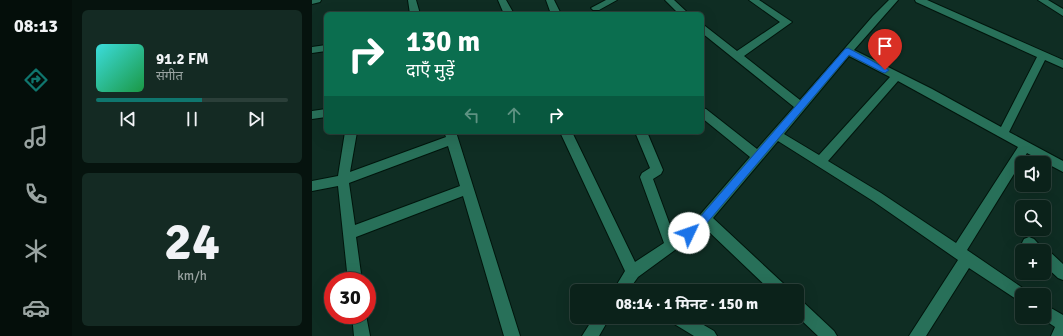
<!DOCTYPE html>
<html lang="hi">
<meta charset="utf-8">
<style>
body{margin:0;font-family:Signika,"Noto Sans Devanagari",sans-serif;background:#142a23;color:#f1f3f6;height:100vh;display:flex;flex-direction:column;font-size:15px;white-space:nowrap}
*{box-sizing:border-box;margin:0}
p{font-size:13px;color:#9aa4a2}
.icon{flex:none;width:22px;height:22px;fill:none;stroke:currentColor;stroke-width:2;stroke-linecap:round;stroke-linejoin:round}
.map{position:relative;flex:1;overflow:hidden}
.drawer{display:flex;flex-direction:column;gap:10px;padding:10px;background:#06130e;width:240px}
.drawer>*{flex:none}
.hud{position:absolute;left:12px;top:12px;width:380px;height:122px;border-radius:6px;box-shadow:0 4px 16px #0002,0 0 0 1px #2b3f39;background:#0b6e4f;color:#fff;overflow:hidden}
.controls{position:absolute;left:703px;top:156px;display:grid;gap:8px}
.controls a{display:grid;place-items:center;width:36px;height:36px;border-radius:6px;background:#0b221a;box-shadow:0 4px 16px #0002,0 0 0 1px #2b3f39;font-size:20px}
.speed{position:absolute;left:12px;top:272px;display:flex;gap:8px;font-size:20px;font-weight:700;text-align:center}
.speed>*{display:grid;place-content:center;width:52px;height:52px;border-radius:50%;background:#0b221a;box-shadow:0 4px 16px #0002,0 0 0 1px #2b3f39;line-height:1}
.speed .limit{border:6px solid #d22;background:#fff;color:#111}
.pin{position:absolute;display:grid;place-items:center;width:34px;height:34px;color:#fff;margin:-41px -17px;border-radius:50% 50% 50% 0;rotate:-45deg;box-shadow:0 0 4px #0007}
.pin .icon{rotate:45deg}
.me{position:absolute;width:44px;margin:-22px;rotate:48deg;stroke-linejoin:round;filter:drop-shadow(0 0 3px #0008)}
.turn{display:flex;align-items:center;gap:14px;height:84px;padding:0 16px;font-size:18px}
.turn .icon{width:52px;height:52px;stroke-width:2.5}
.turn b{display:block;font-size:28px;line-height:34px}
.lanes{display:flex;align-items:center;height:38px;padding:0 16px;background:#0003;justify-content:center;gap:20px;direction:ltr}
.lanes .off{opacity:.35}
.drawer .card{flex:1;display:flex;flex-direction:column;justify-content:center;gap:6px;min-width:0;padding:0 14px;border-radius:6px;background:#142a23}
.drawer .dial{align-items:center;gap:0}
.dial b{font-size:52px;line-height:1}
.song{display:flex;align-items:center;gap:12px}
.cover{width:48px;height:48px;border-radius:6px;background:linear-gradient(135deg,hsl(180 70% 55%),hsl(140 70% 35%))}
.played{height:4px;border-radius:2px;background:linear-gradient(90deg,#0f766e 55%,#2b3f39 55%)}
.keys{display:flex;justify-content:space-around;direction:ltr}
.trip{position:absolute;left:258px;top:284px;width:234px;height:40px;border-radius:6px;background:#0b221a;box-shadow:0 4px 16px #0002,0 0 0 1px #2b3f39;font-weight:700;line-height:40px;text-align:center}
main{display:flex;flex:1;min-height:0}
.dock{display:flex;flex-direction:column;width:72px;justify-content:space-around;align-items:center;background:#040e0a;color:#9aa4a2}
.dock .icon{width:28px;height:28px}
.dock .current{color:#0f766e}
.dock b{font-size:18px;color:#f1f3f6}
.map>svg:first-child{display:block}
.lines{fill:none;stroke-linecap:round;stroke-linejoin:round}
.street-casing{stroke:#00150c;stroke-width:2}
.street{fill:#287059;fill-rule:evenodd}
.route{fill:#1a73e8;stroke:#114b97}
</style>
<main>
<nav class="dock">
<b>08:13</b>
<svg class="icon current" aria-label="directions" viewBox="0 0 24 24"><path d="M12 3l9 9-9 9-9-9zM9 14v-3h6M13 9l2 2-2 2"/></svg>
<svg class="icon" aria-label="music" viewBox="0 0 24 24"><path d="M9 18V5l10-2v13"/><circle cx="6" cy="18" r="3"/><circle cx="16" cy="16" r="3"/></svg>
<svg class="icon" aria-label="phone" viewBox="0 0 24 24"><path d="M5 4h4l2 5-3 2q2 4 5 5l2-3 5 2v4C11 20 4 13 5 4z"/></svg>
<svg class="icon" aria-label="climate" viewBox="0 0 24 24"><path d="M12 3v18M4 7l16 10M4 17L20 7"/></svg>
<svg class="icon" aria-label="car" viewBox="0 0 24 24"><path d="M5 17H2v-5l4-1 3-4h7l3 4 3 1v5h-3M9 17h6M6 11h13"/><circle cx="7" cy="17" r="2"/><circle cx="17" cy="17" r="2"/></svg>
</nav>
<section class="drawer">
<div class="card">
<div class="song"><i class="cover"></i><div><b>91.2 FM</b><p>संगीत</p></div></div>
<div class="played"></div>
<div class="keys"><svg class="icon" aria-label="previous" viewBox="0 0 24 24"><path d="M18 5L8 12l10 7zM5 5v14"/></svg><svg class="icon" aria-label="pause" viewBox="0 0 24 24"><path d="M8 5v14M16 5v14"/></svg><svg class="icon" aria-label="next" viewBox="0 0 24 24"><path d="M6 5l10 7-10 7zM19 5v14"/></svg></div>
</div>
<div class="card dial"><b>24</b><p>km/h</p></div>
</section>
<div class="map">
<svg width="751" height="336" viewBox="0 0 751 336">
<rect width="100%" height="100%" fill="#0f2d23"/>
<g class="lines">
<g class="street-casing">
<path id="street" d="M0,0h9l-1,2 -8,2z
M96,0h8l4,14h-10z
M186,0h8l8,14h-10z
M234,0h8l7,14h-10z
M294,0h11l-18,10h-6l-2,-2z
M353,0h9l15,14h-10z
M437,0h10l33,22 -48,34 56,44 73,-84 16,-16h9l-44,50 78,39 69,38 36,-70 -121,-55 -1,-2h12l136,60v8l-18,-8 -36,72 54,29v11l-36,-19 -60,97 60,41 2,4h-7v8l-53,-35 -43,68h-17l49,-76 -85,-59 -95,-60 -65,77 73,68 2,5h-17l-66,-63 -67,49 -10,14h-15l12,-20 -65,-139h12l63,130 29,-19 -24,-66 2,-4 8,-5 -15,-36h12l16,38 -2,4 -8,5 21,57 19,-13 57,-66 -48,-39v-10l4,1 51,40 37,-42 -92,-74v-8l3,1 32,25 43,-29zM537,56l41,21 -71,78 -35,-21zM586,81l120,66 -62,96 -75,-50 -53,-32z
M726,0h10l15,9v7z
M14,45v6l-14,2v-6z
M14,109v8l-14,2v-8z
M33,132h12l-7,40 96,-35 -2,-5h12l64,204h-16l-41,-140 -107,41 6,44h-14l-10,-95 -26,5v-10l26,-5zM136,146l12,40 -105,39 -6,-42z
M717,237l5,2 10,11 5,1 14,13v16l-5,-2 -14,-13v-14h-16l-6,-8 2,-4z
M485,299l5,2 32,30 3,5h-19l-21,-20z
M732,304l19,11v21h-12l4,-9 -15,-10h4z
M40,315h14l4,21h-16z
M282,317h16l-11,19h-17z
M357,317h21l24,14 3,5h-23l-23,-14z"/>
</g>
<use href="#street" class="street"/>
</g>
<path class="route" d="M536,48l41,22 -4,3 -3,-1 -33,-17 -148,175 -12,8 -4,-2 -1,-3 1,-3 9,-6 151,-175z"/>
</svg>
<div class="controls">
<a><svg class="icon" aria-label="sound" viewBox="0 0 24 24"><path d="M4 9h4l5-4v14l-5-4H4zM17 9q2 3 0 6"/></svg></a>
<a><svg class="icon" aria-label="search" viewBox="0 0 24 24"><circle cx="10" cy="10" r="6"/><path d="M15 15l6 6"/></svg></a>
<a>+</a>
<a>−</a>
</div>
<div class="speed"><div class="limit">30</div></div>
<div class="pin" style="left:573px;top:70px;background:#d93025"><svg class="icon" aria-label="arrive" viewBox="0 0 24 24"><path d="M6 21V4h12l-3 4 3 4H6"/></svg></div>
<svg class="me" style="left:377px;top:233px" viewBox="-20 -20 40 40"><circle r="19" fill="#fff"/><path d="M0-13L10 11 0 6-10 11z" fill="#1a73e8"/></svg>
<div class="trip">08:14 · 1 मिनट · 150 m</div>
<div class="hud">
<div class="turn"><svg class="icon" aria-label="right" viewBox="0 0 24 24"><path d="M7 20v-9h11M14 6l5 5-5 5"/></svg><div><b>130 m</b>दाएँ मुड़ें</div></div>
<div class="lanes"><svg class="icon off" aria-label="left" viewBox="0 0 24 24"><path d="M17 20v-9H6M10 6l-5 5 5 5"/></svg><svg class="icon off" aria-label="ahead" viewBox="0 0 24 24"><path d="M12 20V5M6 11l6-6 6 6"/></svg><svg class="icon" aria-label="right" viewBox="0 0 24 24"><path d="M7 20v-9h11M14 6l5 5-5 5"/></svg></div>
</div>
</div>
</main>
